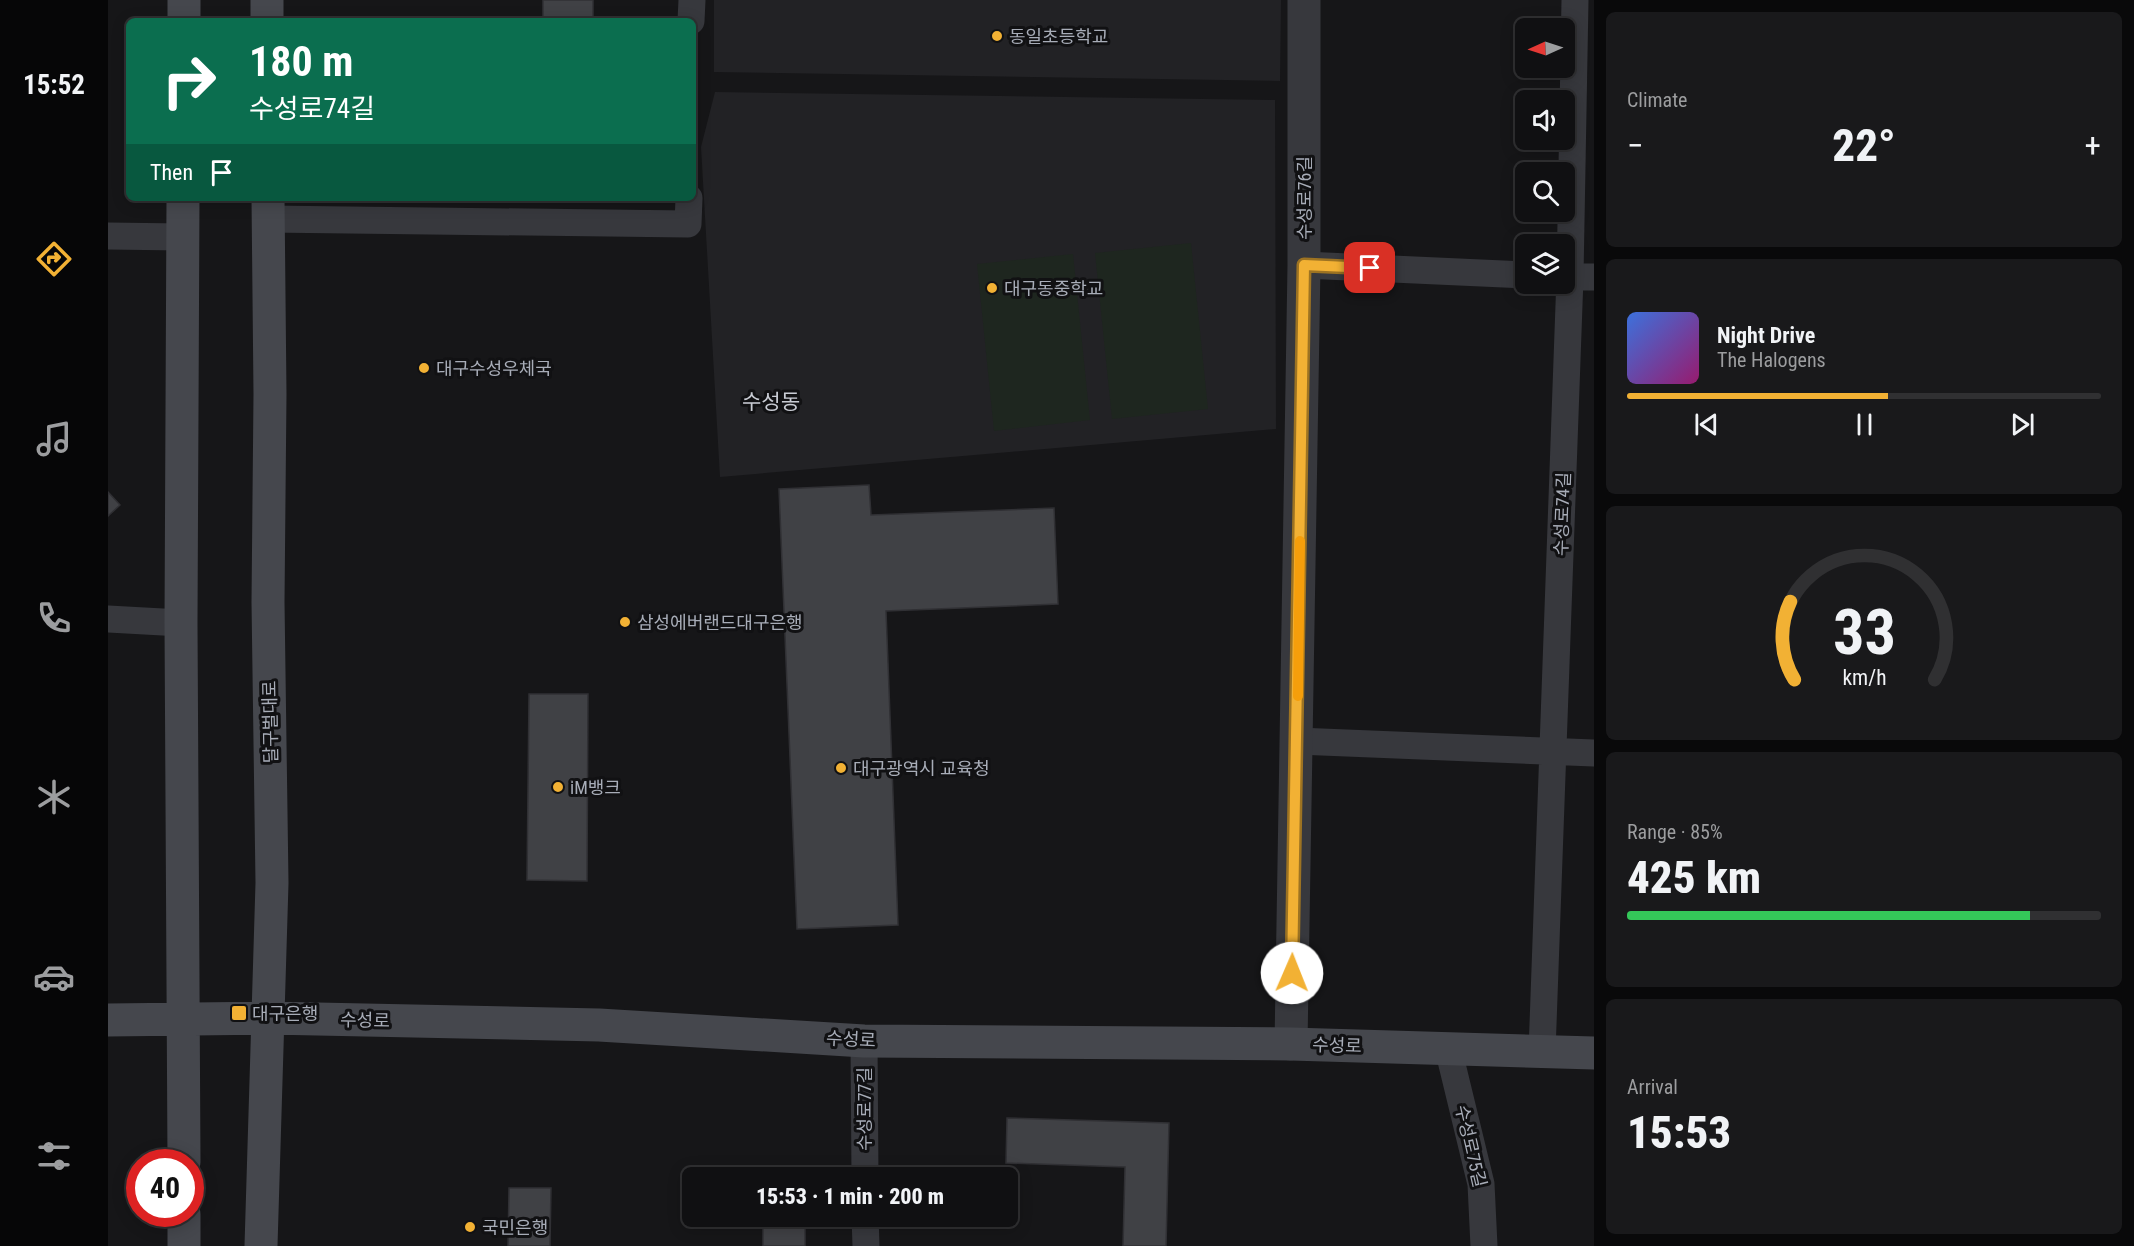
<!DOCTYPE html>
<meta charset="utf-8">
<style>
body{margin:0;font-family:"Roboto Condensed","Noto Sans KR",sans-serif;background:#19191b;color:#f1f3f6;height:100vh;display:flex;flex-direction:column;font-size:22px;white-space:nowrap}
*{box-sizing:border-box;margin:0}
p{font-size:20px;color:#9c9d9f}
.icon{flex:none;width:33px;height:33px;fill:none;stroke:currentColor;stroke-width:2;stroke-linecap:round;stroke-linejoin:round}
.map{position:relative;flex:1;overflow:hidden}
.sheet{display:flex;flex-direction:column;gap:12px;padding:12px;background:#09090a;width:540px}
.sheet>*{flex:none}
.banner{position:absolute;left:18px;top:18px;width:570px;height:183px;border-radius:9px;box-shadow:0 3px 15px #0003,0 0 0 2px #303032;background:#0b6e4f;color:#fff;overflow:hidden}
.needle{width:39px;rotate:267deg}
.fabs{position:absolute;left:1407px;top:18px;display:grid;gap:12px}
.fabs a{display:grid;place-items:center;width:60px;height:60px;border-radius:9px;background:#101012;box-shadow:0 3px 15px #0003,0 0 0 2px #303032;font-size:30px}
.speed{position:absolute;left:18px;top:1149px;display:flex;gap:12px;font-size:30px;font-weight:700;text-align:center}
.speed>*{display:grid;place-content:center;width:78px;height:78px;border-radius:50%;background:#101012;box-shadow:0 3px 15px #0003,0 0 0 2px #303032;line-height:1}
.speed .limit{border:9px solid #d22;background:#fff;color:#111}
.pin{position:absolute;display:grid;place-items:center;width:51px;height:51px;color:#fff;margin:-26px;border-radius:12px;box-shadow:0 3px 9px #0006}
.me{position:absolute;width:66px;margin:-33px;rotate:1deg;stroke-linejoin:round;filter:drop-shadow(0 0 4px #0008)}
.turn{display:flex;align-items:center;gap:21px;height:126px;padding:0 24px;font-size:27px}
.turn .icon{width:78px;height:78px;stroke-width:2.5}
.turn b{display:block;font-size:42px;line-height:51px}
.then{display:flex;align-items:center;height:57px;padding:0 24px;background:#0003;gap:12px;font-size:22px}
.big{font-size:45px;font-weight:800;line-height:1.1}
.sheet .widget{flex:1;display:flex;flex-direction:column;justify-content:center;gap:9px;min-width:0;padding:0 21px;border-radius:9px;background:#19191b}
.sheet .dial{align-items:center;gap:0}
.dial svg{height:156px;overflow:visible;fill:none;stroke:#303032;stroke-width:7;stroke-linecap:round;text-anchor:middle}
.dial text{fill:#f1f3f6;stroke:none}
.song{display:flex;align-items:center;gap:18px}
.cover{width:72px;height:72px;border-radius:9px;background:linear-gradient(135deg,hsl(220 70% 55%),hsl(320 70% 35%))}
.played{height:6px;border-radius:3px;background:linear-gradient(90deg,#f2b134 55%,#303032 55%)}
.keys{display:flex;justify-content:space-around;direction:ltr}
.heat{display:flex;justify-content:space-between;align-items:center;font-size:33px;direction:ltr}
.charge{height:9px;border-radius:4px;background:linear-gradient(90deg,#34c759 85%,#303032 0)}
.trip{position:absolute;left:574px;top:1167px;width:336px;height:60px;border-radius:9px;background:#101012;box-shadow:0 3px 15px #0003,0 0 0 2px #303032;font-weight:800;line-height:60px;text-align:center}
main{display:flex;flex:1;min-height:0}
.menu{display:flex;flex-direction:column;width:108px;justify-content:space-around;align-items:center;background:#060607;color:#9c9d9f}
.menu .icon{width:42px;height:42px}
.menu .current{color:#f2b134}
.menu b{font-size:27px;color:#f1f3f6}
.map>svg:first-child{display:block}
.built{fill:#222225}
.green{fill:#1e261f}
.building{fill:#404145;stroke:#303034;stroke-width:1.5}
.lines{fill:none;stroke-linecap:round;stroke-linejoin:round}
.minor{stroke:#37383d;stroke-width:27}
.tertiary{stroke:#37383d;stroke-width:33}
.secondary{stroke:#45474d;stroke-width:33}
.route-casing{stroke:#9d7322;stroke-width:15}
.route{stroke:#f2b134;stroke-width:10}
.slow{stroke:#f59e0b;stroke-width:10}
.poi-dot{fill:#f2b134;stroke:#111113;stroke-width:2}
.labels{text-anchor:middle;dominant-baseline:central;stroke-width:6;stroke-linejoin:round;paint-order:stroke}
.poi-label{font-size:18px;fill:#a8adb8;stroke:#111113;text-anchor:start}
.street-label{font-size:18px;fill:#a8adb8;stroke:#111113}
.quarter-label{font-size:21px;fill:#c9ccd4;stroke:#111113}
</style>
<main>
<nav class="menu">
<b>15:52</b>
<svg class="icon current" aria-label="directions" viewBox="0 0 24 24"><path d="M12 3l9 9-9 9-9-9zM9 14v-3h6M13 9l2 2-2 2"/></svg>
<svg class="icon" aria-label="music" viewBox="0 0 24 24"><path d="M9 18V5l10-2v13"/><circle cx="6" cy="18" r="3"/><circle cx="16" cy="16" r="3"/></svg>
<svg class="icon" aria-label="phone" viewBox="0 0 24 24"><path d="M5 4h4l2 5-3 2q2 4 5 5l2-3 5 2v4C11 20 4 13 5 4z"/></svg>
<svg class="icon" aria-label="climate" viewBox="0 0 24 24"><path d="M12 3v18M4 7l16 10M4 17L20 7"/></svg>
<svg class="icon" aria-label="car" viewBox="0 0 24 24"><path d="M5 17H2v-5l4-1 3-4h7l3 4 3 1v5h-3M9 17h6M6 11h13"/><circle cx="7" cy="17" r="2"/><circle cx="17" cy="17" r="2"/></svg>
<svg class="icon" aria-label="filters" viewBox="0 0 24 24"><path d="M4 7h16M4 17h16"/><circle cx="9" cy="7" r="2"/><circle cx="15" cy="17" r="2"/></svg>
</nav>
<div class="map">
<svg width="1486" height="1246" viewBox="0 0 1486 1246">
<rect width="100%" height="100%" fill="#161618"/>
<path class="built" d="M606,0h567l-1,81 -566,-9z
M607,92l560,8 1,329 -556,48 -19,-330z"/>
<path class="green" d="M1083,243l17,166 -96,10 -17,-166z
M965,254l17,166 -96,11 -17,-167z"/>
<path class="building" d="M435,0h50v21h-50z
M433,198h50v3l-50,-1z
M761,485l2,30 183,-7 4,96 -172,7 12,314 -101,4 -18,-440z
M0,492l12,13 -12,11z
M421,694h59l-1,187 -60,-1z
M899,1118l162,5 -3,123h-43l2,-79 -119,-4z
M656,1172h42v6h-42z
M401,1188h42l-1,58h-42z
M655,1216h42v30h-42z"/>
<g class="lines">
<path class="minor" d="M583,21l1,-21
M160,219l420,5 1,-26
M0,236l74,1
M1196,265l222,10
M1456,277h30
M0,619l73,4
M1189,741l297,12
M756,1041l1,137
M1340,1048l33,136 3,62
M1434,1052l28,-775 5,-277
M757,1216l1,30"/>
<path class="tertiary" d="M1183,1044l13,-779v-265"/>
<path class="secondary" d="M159,0v21
M76,21v-21
M75,198l-2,425 3,539
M0,1020l161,-2 330,7 265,16 427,3 303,9
M76,1246v-32
M153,1246l11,-363 -4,-281 2,-208 -2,-196"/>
</g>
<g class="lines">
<g class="route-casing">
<path id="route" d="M1184,973l12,-708 66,3"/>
</g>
<use href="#route" class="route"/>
<path class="slow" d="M1190,696l2,-155"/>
</g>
<g class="poi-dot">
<circle cx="889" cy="36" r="6"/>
<circle cx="884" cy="288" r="6"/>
<circle cx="316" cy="368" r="6"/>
<circle cx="517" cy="622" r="6"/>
<circle cx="733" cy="768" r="6"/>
<circle cx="450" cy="787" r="6"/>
<rect x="123" y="1005" width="16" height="16" rx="3"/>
<circle cx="362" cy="1227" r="6"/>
</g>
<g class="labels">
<g class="poi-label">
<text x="901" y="36">동일초등학교</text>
<text x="896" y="288">대구동중학교</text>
<text x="328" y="368">대구수성우체국</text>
<text x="529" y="622">삼성에버랜드대구은행</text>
<text x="745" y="768">대구광역시 교육청</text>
<text x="462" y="787">iM뱅크</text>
<text x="144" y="1013">대구은행</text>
<text x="374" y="1227">국민은행</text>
</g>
<g class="street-label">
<text transform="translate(1196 198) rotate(-90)">수성로76길</text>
<text transform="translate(1454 514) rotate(-88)">수성로74길</text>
<text transform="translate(162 722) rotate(-91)">달구벌대로</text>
<text transform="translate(257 1020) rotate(1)">수성로</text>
<text transform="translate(743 1039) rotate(3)">수성로</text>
<text transform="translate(1229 1045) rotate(2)">수성로</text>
<text transform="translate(756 1109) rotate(-90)">수성로77길</text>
<text transform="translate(1363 1146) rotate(77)">수성로75길</text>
</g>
<g class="quarter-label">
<text x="663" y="402">수성동</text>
</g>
</g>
</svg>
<div class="fabs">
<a><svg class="needle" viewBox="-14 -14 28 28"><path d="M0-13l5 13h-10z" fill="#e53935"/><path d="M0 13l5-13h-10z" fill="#9c9d9f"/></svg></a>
<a><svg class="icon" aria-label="sound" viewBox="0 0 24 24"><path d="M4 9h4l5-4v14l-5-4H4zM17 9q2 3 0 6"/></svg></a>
<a><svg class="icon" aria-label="search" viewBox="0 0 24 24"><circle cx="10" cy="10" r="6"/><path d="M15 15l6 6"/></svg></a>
<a><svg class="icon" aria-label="layers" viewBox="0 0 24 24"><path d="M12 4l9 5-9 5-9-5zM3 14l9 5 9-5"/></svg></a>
</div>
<div class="speed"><div class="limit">40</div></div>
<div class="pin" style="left:1262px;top:268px;background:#d93025"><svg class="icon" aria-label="arrive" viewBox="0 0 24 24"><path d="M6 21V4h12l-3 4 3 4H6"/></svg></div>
<svg class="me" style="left:1184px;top:973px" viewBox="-20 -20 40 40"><circle r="19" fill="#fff"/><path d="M0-13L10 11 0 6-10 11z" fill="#f2b134"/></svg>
<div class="trip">15:53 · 1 min · 200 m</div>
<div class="banner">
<div class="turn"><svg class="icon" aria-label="right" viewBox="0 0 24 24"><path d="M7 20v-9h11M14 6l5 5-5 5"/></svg><div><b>180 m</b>수성로74길</div></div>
<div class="then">Then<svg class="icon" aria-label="arrive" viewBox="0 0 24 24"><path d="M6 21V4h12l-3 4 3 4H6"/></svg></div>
</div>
</div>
<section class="sheet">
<div class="widget"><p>Climate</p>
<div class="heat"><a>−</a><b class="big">22°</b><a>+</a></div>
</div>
<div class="widget">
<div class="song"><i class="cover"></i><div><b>Night Drive</b><p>The Halogens</p></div></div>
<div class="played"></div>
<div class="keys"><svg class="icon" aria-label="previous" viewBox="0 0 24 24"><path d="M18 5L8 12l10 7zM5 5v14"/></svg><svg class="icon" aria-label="pause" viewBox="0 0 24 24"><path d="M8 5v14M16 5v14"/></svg><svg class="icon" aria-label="next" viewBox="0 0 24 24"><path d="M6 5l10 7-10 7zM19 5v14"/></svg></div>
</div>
<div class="widget dial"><svg viewBox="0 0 100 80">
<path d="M14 69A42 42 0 1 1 86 69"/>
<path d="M14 69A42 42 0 0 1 12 29" stroke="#f2b134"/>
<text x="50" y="56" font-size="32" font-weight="700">33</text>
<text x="50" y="72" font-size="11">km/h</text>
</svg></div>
<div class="widget"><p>Range · 85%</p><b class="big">425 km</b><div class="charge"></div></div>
<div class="widget"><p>Arrival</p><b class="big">15:53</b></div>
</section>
</main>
